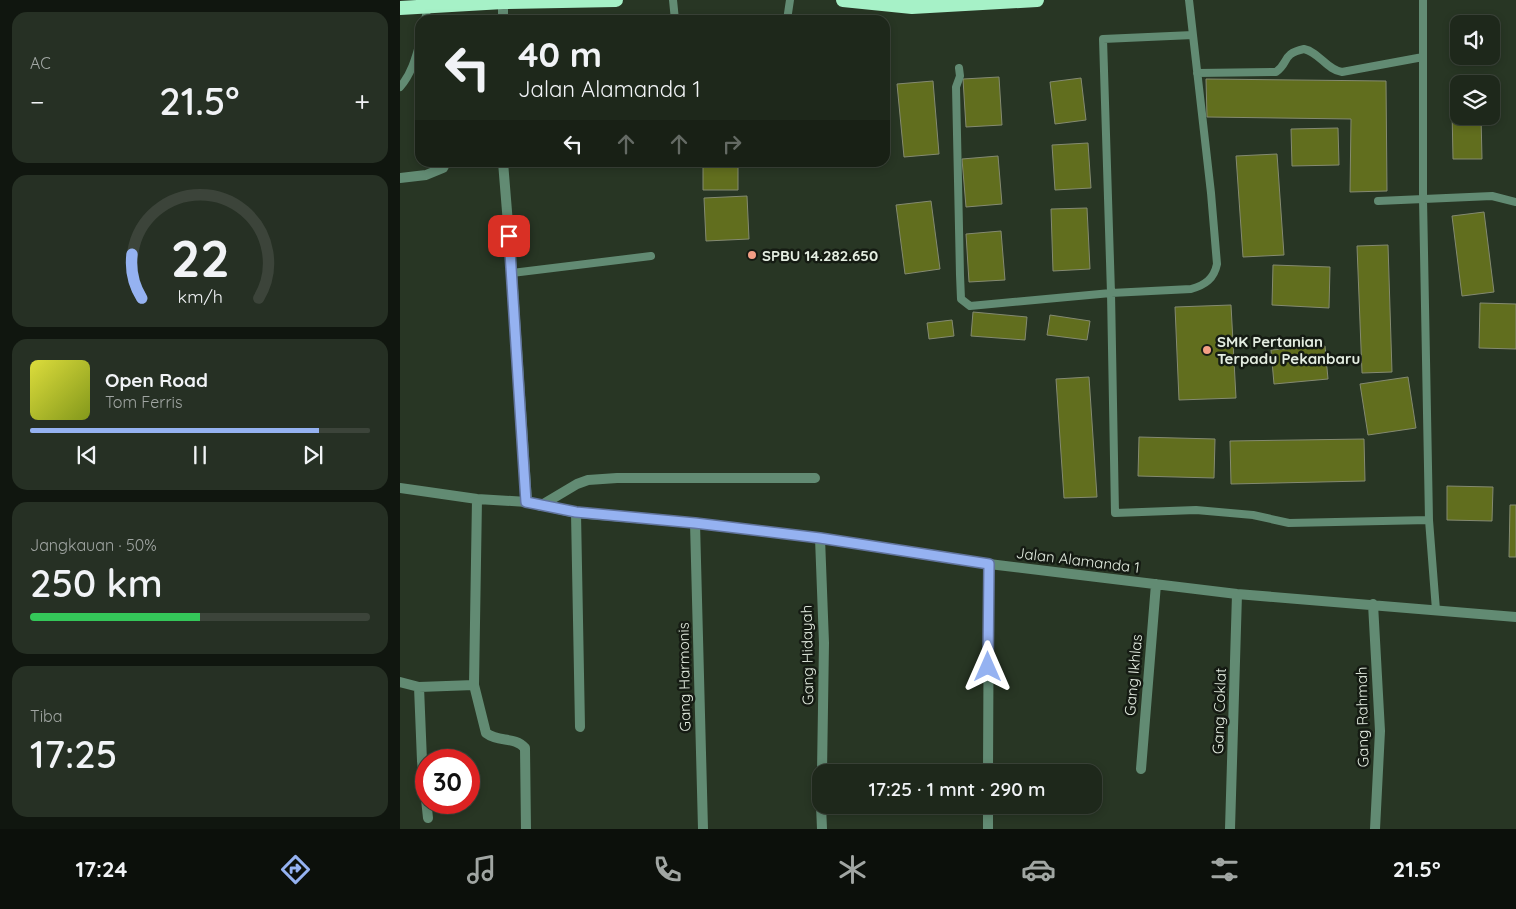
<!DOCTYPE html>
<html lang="id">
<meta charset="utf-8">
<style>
body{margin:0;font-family:Quicksand,sans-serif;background:#263024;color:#f1f3f6;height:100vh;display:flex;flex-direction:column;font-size:19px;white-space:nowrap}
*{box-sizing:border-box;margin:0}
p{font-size:16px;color:#a1a6a3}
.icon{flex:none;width:28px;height:28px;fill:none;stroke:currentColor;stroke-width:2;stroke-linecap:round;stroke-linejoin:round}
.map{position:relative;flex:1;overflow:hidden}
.panel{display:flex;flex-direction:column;gap:12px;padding:12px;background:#10160f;width:400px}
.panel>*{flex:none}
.guide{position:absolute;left:15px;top:15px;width:475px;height:152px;border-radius:15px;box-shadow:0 2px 8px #0003,0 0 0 1px #3c443a;background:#1e281b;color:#f1f3f6;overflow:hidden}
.controls{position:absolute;left:1050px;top:15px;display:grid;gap:10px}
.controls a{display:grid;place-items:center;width:50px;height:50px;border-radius:10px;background:#1e281b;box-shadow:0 2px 8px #0003,0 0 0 1px #3c443a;font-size:25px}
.speed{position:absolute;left:15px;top:749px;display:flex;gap:10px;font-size:25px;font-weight:700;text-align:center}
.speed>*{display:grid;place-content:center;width:65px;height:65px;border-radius:50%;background:#1e281b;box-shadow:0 2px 8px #0003,0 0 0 1px #3c443a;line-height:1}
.speed .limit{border:8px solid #d22;background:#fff;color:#111}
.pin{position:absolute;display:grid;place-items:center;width:42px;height:42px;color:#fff;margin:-21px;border-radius:10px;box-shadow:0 2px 8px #0006}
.me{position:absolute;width:55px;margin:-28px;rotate:0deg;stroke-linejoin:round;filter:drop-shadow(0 0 4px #0008)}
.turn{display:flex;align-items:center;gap:18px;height:105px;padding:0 20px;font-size:22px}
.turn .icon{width:65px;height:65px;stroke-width:2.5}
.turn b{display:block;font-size:35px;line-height:42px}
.lanes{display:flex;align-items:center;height:48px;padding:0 20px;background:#0003;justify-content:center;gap:25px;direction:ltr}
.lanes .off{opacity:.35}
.big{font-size:38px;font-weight:600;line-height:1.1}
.panel .tile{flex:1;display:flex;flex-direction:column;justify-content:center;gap:8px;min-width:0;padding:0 18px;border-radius:15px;background:#263024}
.panel .dial{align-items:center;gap:0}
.dial svg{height:130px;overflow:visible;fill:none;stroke:#3c443a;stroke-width:7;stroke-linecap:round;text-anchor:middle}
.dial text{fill:#f1f3f6;stroke:none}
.song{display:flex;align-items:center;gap:15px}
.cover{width:60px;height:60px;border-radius:8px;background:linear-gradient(135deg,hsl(60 70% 55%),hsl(70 70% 35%))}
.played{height:5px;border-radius:2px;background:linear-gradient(90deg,#95b2f1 85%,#3c443a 85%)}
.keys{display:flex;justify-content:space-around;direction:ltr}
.heat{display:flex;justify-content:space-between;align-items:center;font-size:28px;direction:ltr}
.charge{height:8px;border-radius:4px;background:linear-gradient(90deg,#34c759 50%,#3c443a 0)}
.trip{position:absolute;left:412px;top:764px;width:290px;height:50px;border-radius:15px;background:#1e281b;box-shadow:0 2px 8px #0003,0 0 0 1px #3c443a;font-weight:600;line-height:50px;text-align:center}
.dock{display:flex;height:80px;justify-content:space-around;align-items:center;background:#0c100b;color:#a1a6a3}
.dock .icon{width:35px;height:35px}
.dock .active{color:#95b2f1}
.dock b{font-size:22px;color:#f1f3f6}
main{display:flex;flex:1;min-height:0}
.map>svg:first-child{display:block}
.building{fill:#616e1e;stroke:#848a71}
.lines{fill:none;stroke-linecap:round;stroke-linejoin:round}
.service{stroke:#628b73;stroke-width:8}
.minor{stroke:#628b73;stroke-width:10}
.trunk{stroke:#a6f1c7;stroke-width:14}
.route-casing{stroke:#61749d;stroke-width:12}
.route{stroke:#95b2f1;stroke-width:9}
.poi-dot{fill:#f39f85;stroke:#151b13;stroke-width:2}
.labels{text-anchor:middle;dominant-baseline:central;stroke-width:5;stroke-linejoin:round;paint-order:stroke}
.poi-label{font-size:15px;font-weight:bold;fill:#e4ede1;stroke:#151b13;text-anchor:start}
.street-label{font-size:15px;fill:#e4ede1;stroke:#151b13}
</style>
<main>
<section class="panel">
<div class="tile"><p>AC</p>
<div class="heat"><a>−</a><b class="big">21.5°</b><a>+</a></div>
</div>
<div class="tile dial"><svg viewBox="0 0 100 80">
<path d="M14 69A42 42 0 1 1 86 69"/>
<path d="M14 69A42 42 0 0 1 8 42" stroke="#95b2f1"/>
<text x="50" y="56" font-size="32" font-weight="700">22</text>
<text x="50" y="72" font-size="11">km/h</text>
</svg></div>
<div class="tile">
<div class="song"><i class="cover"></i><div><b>Open Road</b><p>Tom Ferris</p></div></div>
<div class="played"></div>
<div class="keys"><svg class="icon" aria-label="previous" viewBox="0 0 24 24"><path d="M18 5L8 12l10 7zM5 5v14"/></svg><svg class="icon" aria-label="pause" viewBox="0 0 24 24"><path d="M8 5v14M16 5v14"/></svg><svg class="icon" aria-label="next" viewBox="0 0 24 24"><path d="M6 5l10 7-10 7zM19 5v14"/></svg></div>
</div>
<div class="tile"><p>Jangkauan · 50%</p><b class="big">250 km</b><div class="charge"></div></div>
<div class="tile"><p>Tiba</p><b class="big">17:25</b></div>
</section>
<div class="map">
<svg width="1116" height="829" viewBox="0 0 1116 829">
<rect width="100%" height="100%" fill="#283624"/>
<path class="building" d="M599,77l3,48 -36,2 -3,-48z
M681,78l5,42 -31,4 -5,-42z
M806,79l180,2 1,110 -37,1 1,-73 -144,-2z
M533,81l6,73 -35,3 -7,-73z
M1052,109h7v7h22l1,43h-29z
M938,128l1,37 -47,1 -1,-37z
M688,143l3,45 -36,2 -3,-45z
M877,154l7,101 -41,2 -7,-101z
M598,156l4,48 -36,3 -4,-48z
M303,162h35v28h-35z
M347,196l2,43 -43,2 -2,-43z
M531,201l9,68 -35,5 -9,-69z
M687,208l3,61 -37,2 -2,-62z
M1084,212l10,80 -32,4 -10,-80z
M601,231l4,49 -36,2 -3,-48z
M988,245l4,127 -30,1 -5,-127z
M873,265l57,2 -1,41 -57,-3z
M1080,303l36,1v45l-37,-1z
M831,305l5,93 -57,2 -4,-93z
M573,312l54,5 -2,23 -54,-4z
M650,315l40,6 -3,19 -40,-5z
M552,320l2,16 -25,3 -2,-16z
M925,346l3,33 -54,5 -3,-34z
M689,377l8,120 -33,1 -8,-119z
M1008,377l8,51 -48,7 -8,-51z
M739,437l76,2 -1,39 -76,-2z
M964,439l1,42 -134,3 -1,-43z
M1047,486l46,1 -1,34 -45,-1z
M1110,505h6v52h-7z"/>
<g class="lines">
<path class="service" d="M273,0l2,20
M1023,0v199l6,321 7,90
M25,20l3,-15
M387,20l3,-20
M793,35l-90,4 8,254 4,220 81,-3 57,5 36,8 140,-3
M559,68l1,8 -4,11 4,188 1,24 9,7 141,-13 80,-4c14,-4 23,-10 26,-25l-6,-71 -22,-193
M797,73l79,-1c14,-10 5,-18 28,-23 15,3 23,21 38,23l81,-15
M0,87c11,-12 16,-30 20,-45
M978,201l114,-5 24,6
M112,273l139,-17"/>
<path class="minor" d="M103,20v-18
M103,162l9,111 15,229
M0,178l26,-3 17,-7 3,-6
M0,488l77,11 50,3 49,11 119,10 125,15 169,26 248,30 279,23
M77,499l-3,186 12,48c13,10 28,3 39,15l1,81
M140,506l37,-22 11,-4 29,-2h198
M176,513l4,214
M295,523l8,306
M420,538l4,105 -2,129
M973,604l7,127 -5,98
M0,682l19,5 55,-2
M19,687l3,74 6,57
M741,769l15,-185
M588,772l1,-208
M421,805l1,24
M588,829v-24
M830,829l7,-235"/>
<path class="trunk" d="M443,0l69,7 125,-7
M0,8l103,-6 113,-2"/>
</g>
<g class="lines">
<g class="route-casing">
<path id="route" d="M109,236l17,266 50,10 119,11 125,15 169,26 -1,103"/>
</g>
<use href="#route" class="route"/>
</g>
<g class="poi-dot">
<circle cx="352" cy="255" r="5"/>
<circle cx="807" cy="350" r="5"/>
</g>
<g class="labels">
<g class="poi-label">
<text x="362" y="255">SPBU 14.282.650</text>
<text x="817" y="341">SMK Pertanian<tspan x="817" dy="17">Terpadu Pekanbaru</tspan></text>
</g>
<g class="street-label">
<text transform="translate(678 560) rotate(7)">Jalan Alamanda 1</text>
<text transform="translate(407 655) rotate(-91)">Gang Hidayah</text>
<text transform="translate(733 675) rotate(-85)">Gang Ikhlas</text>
<text transform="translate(284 677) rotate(-91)">Gang Harmonis</text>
<text transform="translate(819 711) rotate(-88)">Gang Coklat</text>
<text transform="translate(962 717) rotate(-91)">Gang Rahmah</text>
</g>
</g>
</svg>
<div class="controls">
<a><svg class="icon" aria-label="sound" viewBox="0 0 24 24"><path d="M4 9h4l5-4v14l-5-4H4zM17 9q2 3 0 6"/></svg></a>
<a><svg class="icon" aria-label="layers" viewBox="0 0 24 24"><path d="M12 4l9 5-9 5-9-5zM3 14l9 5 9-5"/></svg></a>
</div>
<div class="speed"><div class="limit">30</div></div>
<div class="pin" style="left:109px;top:236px;background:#d93025"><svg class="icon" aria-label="arrive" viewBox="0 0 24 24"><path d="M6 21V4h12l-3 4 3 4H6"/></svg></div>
<svg class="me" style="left:588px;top:667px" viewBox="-20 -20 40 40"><path d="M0-17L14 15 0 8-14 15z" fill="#95b2f1" stroke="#fff" stroke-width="4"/></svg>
<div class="trip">17:25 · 1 mnt · 290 m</div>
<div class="guide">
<div class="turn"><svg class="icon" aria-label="left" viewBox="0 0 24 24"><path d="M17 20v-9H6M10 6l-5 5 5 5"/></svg><div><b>40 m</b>Jalan Alamanda 1</div></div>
<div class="lanes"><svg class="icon" aria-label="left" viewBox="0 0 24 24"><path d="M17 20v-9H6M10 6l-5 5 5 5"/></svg><svg class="icon off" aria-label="ahead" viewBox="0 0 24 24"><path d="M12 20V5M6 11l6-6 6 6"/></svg><svg class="icon off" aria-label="ahead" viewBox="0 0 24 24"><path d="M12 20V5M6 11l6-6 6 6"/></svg><svg class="icon off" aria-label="right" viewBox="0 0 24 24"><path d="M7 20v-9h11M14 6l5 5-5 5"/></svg></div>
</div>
</div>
</main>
<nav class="dock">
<b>17:24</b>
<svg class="icon active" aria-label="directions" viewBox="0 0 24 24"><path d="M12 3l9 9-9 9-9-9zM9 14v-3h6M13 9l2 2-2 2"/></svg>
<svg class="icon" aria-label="music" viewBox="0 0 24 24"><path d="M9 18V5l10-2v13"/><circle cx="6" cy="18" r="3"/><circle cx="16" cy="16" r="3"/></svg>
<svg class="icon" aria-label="phone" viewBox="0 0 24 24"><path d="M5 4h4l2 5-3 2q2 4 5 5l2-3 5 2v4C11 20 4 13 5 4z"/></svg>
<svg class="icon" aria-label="climate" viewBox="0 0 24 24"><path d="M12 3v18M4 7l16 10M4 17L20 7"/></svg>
<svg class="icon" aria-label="car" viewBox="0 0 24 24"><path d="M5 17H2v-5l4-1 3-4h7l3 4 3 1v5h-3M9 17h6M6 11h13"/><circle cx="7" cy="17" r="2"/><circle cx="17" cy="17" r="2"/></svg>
<svg class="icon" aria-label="filters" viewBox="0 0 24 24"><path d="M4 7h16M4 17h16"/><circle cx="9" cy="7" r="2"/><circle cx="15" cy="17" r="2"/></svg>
<b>21.5°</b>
</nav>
